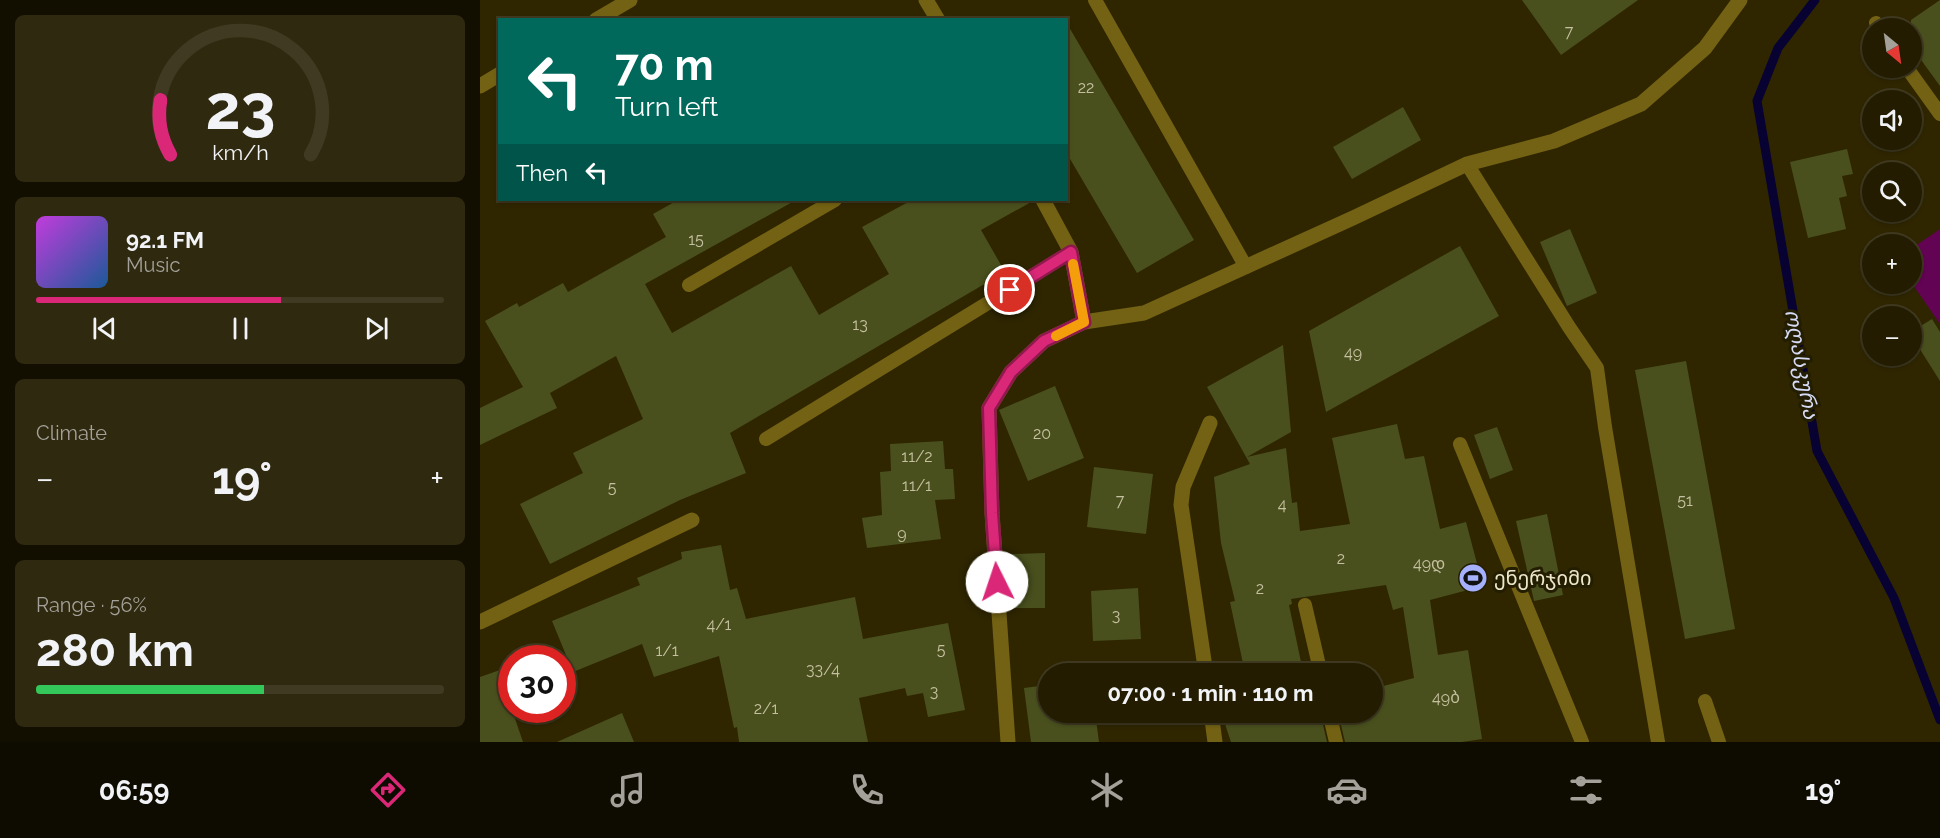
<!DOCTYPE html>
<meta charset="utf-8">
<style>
body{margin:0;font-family:Raleway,"Noto Sans Georgian",sans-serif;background:#2f290f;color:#f1f3f6;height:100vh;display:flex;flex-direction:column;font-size:22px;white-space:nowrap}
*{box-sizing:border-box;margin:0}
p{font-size:20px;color:#a3a199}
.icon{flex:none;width:33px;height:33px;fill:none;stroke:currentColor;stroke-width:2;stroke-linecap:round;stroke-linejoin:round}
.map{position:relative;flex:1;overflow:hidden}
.details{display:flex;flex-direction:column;gap:15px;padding:15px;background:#130f00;width:480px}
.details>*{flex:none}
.top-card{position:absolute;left:18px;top:18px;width:570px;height:183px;border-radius:0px;box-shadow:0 2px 4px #0004,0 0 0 2px #403a22;background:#00695c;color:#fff;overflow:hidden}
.needle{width:39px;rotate:151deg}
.fabs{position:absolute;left:1382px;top:18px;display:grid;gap:12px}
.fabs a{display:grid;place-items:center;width:60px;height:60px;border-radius:50%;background:#231c00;box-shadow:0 2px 4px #0004,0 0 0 2px #403a22;font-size:30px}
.speed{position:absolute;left:18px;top:645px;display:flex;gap:12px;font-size:30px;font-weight:700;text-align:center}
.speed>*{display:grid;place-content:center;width:78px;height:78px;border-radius:50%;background:#231c00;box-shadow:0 2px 4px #0004,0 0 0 2px #403a22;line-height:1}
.speed .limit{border:9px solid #d22;background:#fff;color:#111}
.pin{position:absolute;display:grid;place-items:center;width:51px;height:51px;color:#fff;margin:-26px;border:3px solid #fff;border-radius:50%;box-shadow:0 2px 6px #0007}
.me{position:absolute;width:66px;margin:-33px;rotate:356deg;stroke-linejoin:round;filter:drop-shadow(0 0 4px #0008)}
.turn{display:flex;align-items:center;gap:21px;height:126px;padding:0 18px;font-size:27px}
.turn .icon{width:78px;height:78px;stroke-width:2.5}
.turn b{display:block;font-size:42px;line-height:51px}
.then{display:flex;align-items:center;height:57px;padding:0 18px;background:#0003;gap:12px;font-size:22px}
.big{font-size:45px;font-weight:700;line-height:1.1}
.details .widget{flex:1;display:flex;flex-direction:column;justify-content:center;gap:9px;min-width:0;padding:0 21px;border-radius:9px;background:#2f290f}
.details .dial{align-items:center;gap:0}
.dial svg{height:156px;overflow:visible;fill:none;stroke:#403a22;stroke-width:7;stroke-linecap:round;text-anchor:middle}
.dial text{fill:#f1f3f6;stroke:none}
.song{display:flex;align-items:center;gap:18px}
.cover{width:72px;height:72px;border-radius:9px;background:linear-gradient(135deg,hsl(290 70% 55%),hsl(210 70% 35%))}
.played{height:6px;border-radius:3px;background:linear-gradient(90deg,#db2777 60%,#403a22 60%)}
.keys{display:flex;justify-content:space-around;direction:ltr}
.heat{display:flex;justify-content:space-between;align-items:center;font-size:33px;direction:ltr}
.charge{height:9px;border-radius:4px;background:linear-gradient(90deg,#34c759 56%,#403a22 0)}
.trip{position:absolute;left:558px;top:663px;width:345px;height:60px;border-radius:30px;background:#231c00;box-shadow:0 2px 4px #0004,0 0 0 2px #403a22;font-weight:700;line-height:60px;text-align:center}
.tab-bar{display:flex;height:96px;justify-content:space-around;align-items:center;background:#0e0b00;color:#a3a199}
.tab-bar .icon{width:42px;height:42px}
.tab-bar .selected{color:#db2777}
.tab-bar b{font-size:27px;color:#f1f3f6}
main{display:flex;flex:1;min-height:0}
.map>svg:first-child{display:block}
.green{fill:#620353}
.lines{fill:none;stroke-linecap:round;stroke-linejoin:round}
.stream{stroke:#080233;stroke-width:9}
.building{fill:#49501d}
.service{stroke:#736213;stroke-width:14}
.minor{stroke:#736213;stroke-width:15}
.route-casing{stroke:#8e194d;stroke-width:15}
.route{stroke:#db2777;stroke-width:10}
.slow{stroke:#f59e0b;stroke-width:10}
.labels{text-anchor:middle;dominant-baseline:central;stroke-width:6;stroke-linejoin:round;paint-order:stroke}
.number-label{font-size:16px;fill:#c5c1a0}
.poi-label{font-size:20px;fill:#eee7cc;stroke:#231d02;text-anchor:start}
.water-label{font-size:21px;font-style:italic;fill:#d6dbf5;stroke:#231d02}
</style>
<main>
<section class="details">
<div class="widget dial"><svg viewBox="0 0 100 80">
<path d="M14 69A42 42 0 1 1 86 69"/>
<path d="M14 69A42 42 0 0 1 9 41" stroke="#db2777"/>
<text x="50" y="56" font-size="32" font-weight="700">23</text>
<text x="50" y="72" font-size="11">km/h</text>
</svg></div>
<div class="widget">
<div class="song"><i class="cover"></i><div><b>92.1 FM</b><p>Music</p></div></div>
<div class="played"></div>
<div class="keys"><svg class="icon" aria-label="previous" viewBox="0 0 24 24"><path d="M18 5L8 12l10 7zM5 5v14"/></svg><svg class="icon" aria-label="pause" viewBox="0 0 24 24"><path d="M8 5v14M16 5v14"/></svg><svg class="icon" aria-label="next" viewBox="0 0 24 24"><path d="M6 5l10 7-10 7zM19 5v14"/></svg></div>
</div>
<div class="widget"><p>Climate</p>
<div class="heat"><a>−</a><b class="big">19°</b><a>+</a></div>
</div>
<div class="widget"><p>Range · 56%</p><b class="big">280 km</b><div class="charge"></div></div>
</section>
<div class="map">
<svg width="1460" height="742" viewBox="0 0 1460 742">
<rect width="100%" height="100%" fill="#2f2600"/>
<path class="green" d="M1460,229v95l-29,-42v-33z"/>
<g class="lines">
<path class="stream" d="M1335,0l-37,48 -21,53 60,350 77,147 46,122"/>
</g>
<path class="building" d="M1042,0h116l-77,55z
M1460,0v86l-29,-40v-26z
M586,22l128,218 -57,33 -71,-121z
M923,107l18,33 -69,39 -19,-32z
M1367,149l6,25 -11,2 5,20 -8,2 7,31 -38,9 -18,-76z
M198,200h118l-151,84 27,49 119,-67 28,49 70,-41 -27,-47 50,-27 121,1 -52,29 24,42 -275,161 16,40 -66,27 -130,64 -30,-60 63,-31 -10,-20 70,-34 -27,-63 -66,37 7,15 -77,37v-37l43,-21 -38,-66 32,-18 2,4 44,-24 5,9 98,-55 -13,-23z
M1090,229l27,64 -30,13 -27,-64z
M980,246l39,70 -173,96 -17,-81z
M1452,319l8,13v49l-29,-46v-3z
M803,345l8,87 -44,25 39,-9 6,55 5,-1 3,29 50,-7 -18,-86 65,-14 8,35 19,-3 16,73 26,-7 17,64 -53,14 8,55 30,-5 14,89 -20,3h-117l-7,-30h34v-23l42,-11 -11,-71 -10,3 -7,-25 -95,14 1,5 -3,1 12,57 -56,11 -15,-71 5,-1 -14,-58 -7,-66 36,-13 -43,-77z
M1206,361l49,268 -50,10 -50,-269z
M575,386l29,72 -56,23 -29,-71z
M1017,427l16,43 -23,9 -16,-44z
M463,441l2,28h8l2,30 -20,1 6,39 -74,9 -5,-30 20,-3 -2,-43 11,-1 -1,-27z
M614,467l59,7 -7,60 -59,-7z
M1067,514l16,81 -29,6 -18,-80z
M241,545l9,45 7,-2 9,31 109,-22 8,42 85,-16 17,87 -37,7 -5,-24 -16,3 -2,-8 -46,10 9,44h-129l-2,-15 -3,1 -15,-72 -65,21 -12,-33 -69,28 -21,-51 88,-36 -3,-7 45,-19 -1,-7z
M565,553v55h-31l-1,-54z
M658,588l3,51 -48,2 -2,-50z
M20,670l12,40 11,32h-43v-65z
M568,685v27h47l4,30h-68l-7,-54z
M741,712h99l7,30h-96z
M142,713l12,29h-77z"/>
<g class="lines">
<path class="service" d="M615,0l151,267
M1396,23l4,5
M1427,68l33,46
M987,164l102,163 28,41 8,59 53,315
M209,285l146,-85
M286,439l305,-187
M980,444l122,298
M825,605l16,69
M1225,701l14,41
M849,712l7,30"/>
<path class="minor" d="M446,0l12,20
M116,20l34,-20
M0,86l20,-12
M604,322l60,-9 209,-95 114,-54 87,-23 87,-37 64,-56 35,-48
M0,622l212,-102
M726,674l-25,-169 2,-18 27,-64
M731,712l4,30
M528,742l-16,-229 -3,-105 22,-36 33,-31 40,-19 -13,-70 -28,-52"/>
</g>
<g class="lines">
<g class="route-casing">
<path id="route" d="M517,582l-5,-69 -3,-105 22,-36 33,-31 40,-19 -13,-70 -61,38"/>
</g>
<use href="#route" class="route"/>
<path class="slow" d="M576,336l28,-14 -11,-58"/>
</g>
<defs>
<g id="stadium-disc" transform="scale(1.5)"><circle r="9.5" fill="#a5b1fc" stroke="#231d02"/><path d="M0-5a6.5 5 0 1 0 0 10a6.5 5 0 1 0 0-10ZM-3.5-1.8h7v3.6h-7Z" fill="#111"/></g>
</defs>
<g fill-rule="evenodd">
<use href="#stadium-disc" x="993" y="578"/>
</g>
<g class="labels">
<g class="number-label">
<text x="1089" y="31">7</text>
<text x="606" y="87">22</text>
<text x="216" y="239">15</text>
<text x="380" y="324">13</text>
<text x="873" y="352">49</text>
<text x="562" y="433">20</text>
<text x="437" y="456">11/2</text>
<text x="437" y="485">11/1</text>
<text x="132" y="487">5</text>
<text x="640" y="500">7</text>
<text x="1205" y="500">51</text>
<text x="802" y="504">4</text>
<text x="422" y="533">9</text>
<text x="861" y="558">2</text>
<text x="949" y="563">49დ</text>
<text x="780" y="588">2</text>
<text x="636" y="615">3</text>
<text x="239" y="624">4/1</text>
<text x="461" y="649">5</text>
<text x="187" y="650">1/1</text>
<text x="343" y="669">33/4</text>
<text x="454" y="691">3</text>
<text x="966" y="697">49ბ</text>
<text x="286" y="708">2/1</text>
</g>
<g class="poi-label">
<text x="1014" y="578">ენერჯიმი</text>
</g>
<g class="water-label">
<text transform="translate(1322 364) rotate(80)">ოღასკურა</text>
</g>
</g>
</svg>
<div class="fabs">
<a><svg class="needle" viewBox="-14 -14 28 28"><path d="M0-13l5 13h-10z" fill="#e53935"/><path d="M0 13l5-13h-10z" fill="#a3a199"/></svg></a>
<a><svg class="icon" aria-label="sound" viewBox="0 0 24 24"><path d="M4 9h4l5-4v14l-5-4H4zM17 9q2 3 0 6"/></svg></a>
<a><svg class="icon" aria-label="search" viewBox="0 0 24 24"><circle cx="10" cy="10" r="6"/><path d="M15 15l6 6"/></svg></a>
<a>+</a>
<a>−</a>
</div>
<div class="speed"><div class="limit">30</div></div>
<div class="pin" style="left:530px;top:290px;background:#d93025"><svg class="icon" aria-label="arrive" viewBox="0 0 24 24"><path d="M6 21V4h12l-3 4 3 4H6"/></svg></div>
<svg class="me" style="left:517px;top:582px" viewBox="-20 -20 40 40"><circle r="19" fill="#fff"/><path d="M0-13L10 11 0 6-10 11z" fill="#db2777"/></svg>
<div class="trip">07:00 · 1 min · 110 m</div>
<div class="top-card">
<div class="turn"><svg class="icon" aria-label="left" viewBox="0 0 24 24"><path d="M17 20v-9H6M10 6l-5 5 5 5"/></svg><div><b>70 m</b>Turn left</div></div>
<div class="then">Then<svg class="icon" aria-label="left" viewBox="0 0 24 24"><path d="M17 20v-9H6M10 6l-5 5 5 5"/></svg></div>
</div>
</div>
</main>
<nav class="tab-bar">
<b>06:59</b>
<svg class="icon selected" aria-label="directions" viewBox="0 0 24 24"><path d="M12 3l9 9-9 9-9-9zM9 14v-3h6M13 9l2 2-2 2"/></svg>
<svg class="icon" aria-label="music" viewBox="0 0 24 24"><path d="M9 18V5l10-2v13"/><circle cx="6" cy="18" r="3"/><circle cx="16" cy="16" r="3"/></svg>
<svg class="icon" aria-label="phone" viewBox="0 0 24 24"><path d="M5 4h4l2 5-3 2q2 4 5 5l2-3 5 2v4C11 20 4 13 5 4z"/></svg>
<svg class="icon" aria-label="climate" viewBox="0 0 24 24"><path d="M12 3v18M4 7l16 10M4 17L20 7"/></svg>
<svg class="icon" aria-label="car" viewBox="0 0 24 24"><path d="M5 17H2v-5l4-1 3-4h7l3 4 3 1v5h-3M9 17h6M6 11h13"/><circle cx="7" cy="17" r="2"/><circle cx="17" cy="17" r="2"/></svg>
<svg class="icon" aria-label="filters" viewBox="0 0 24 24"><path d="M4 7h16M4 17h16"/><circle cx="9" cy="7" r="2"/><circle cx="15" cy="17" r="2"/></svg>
<b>19°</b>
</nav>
